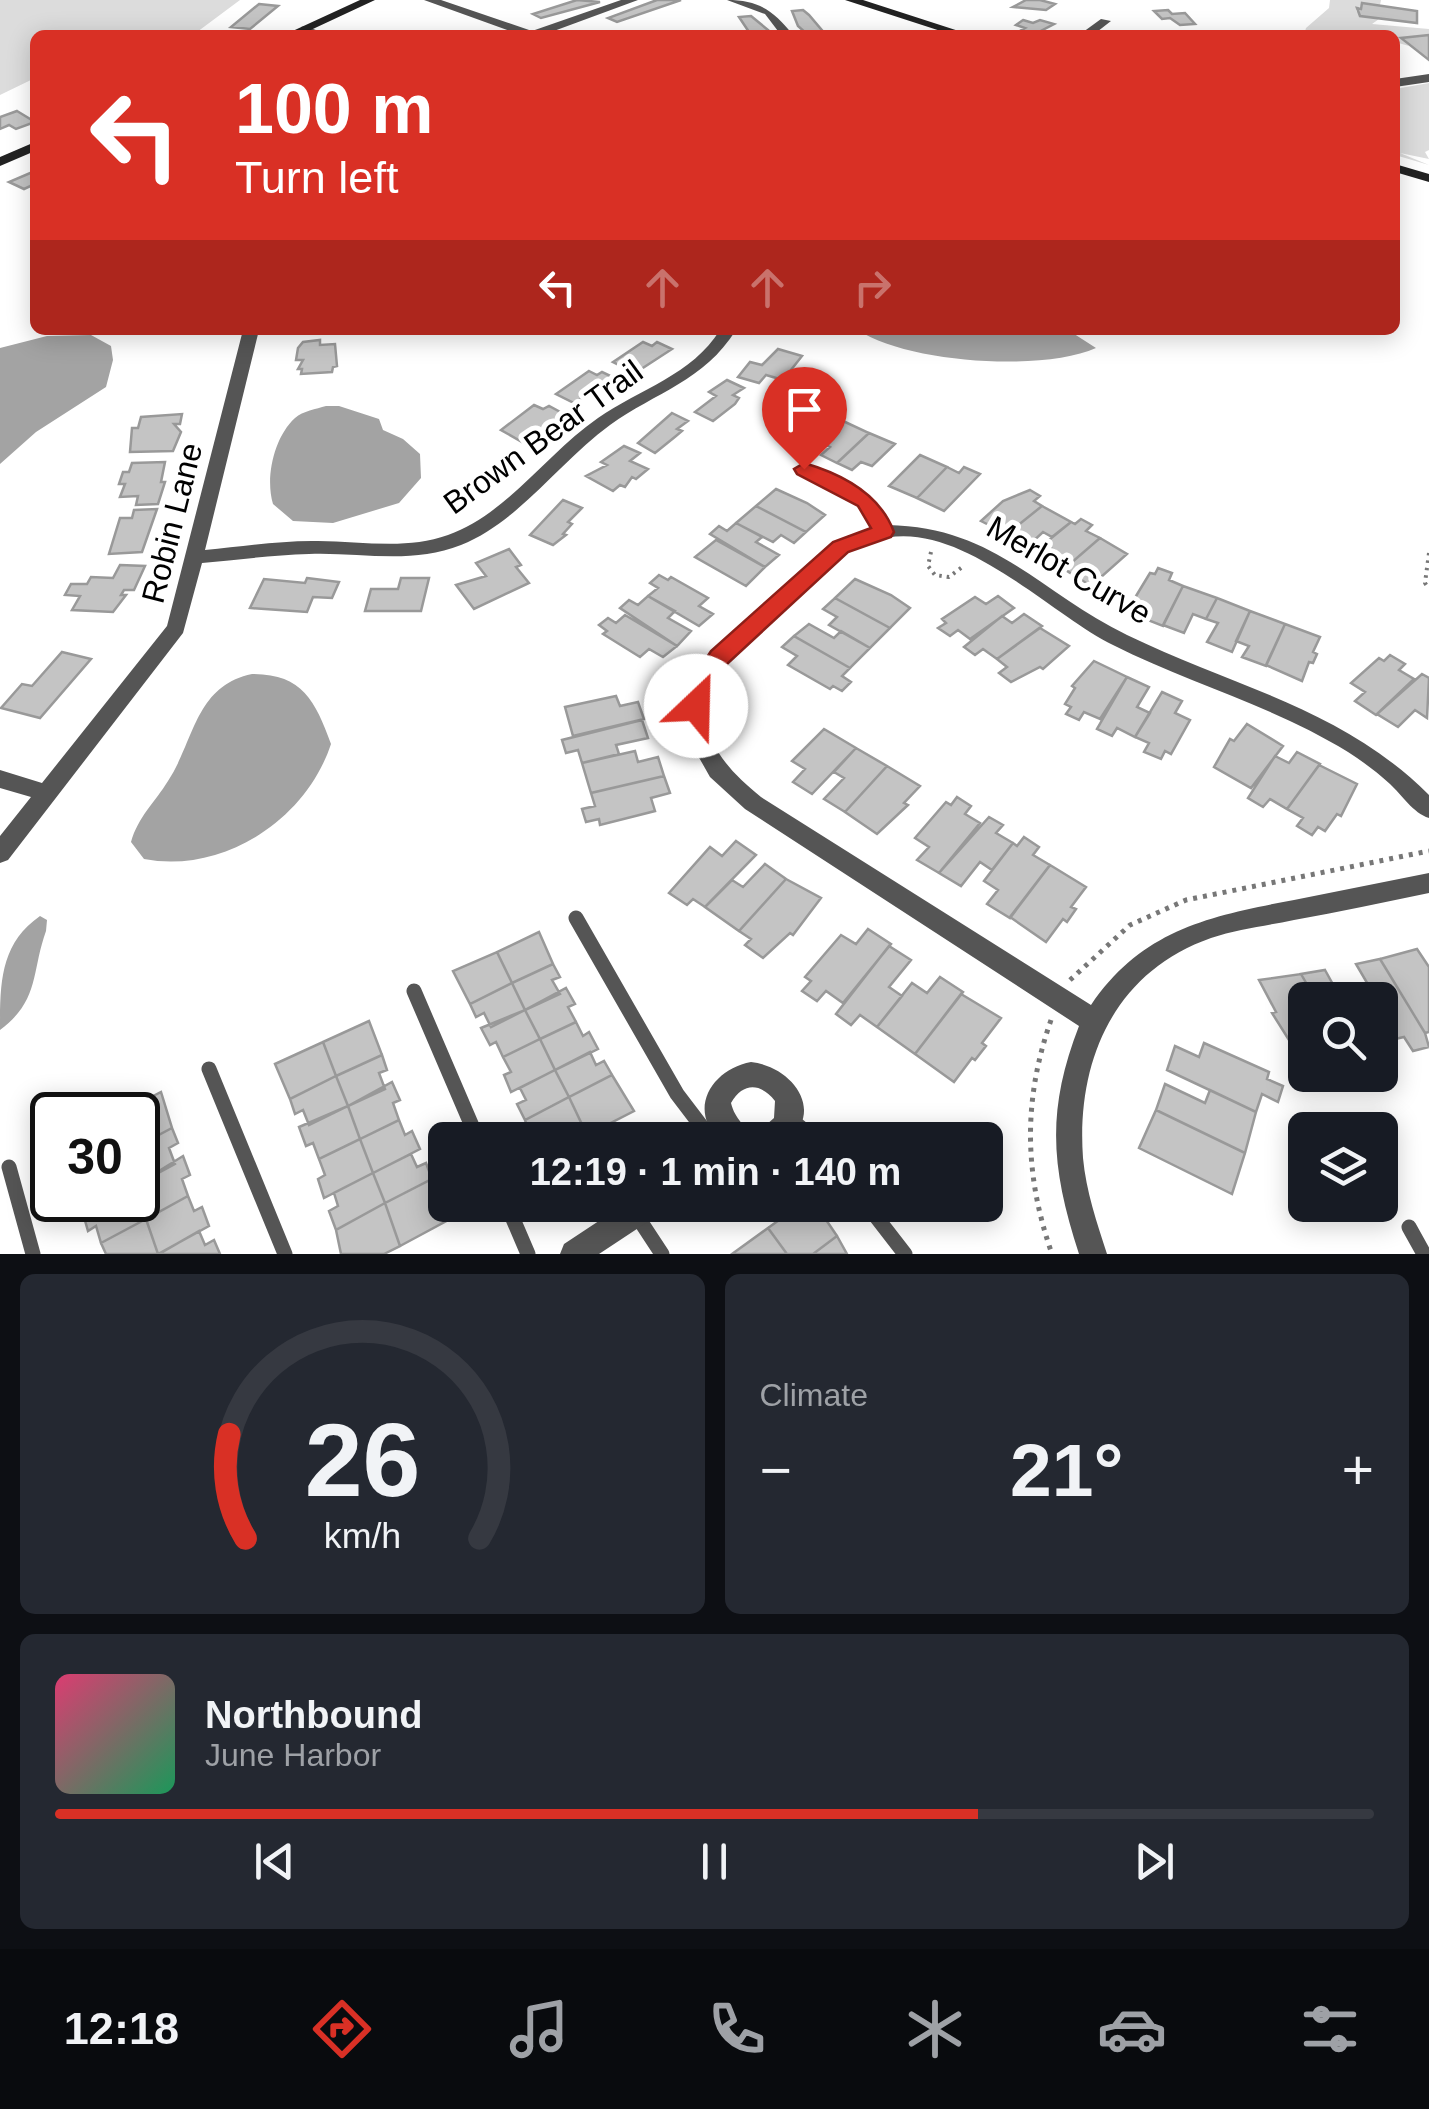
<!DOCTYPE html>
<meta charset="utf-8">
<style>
body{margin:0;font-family:Helvetica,sans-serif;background:#242831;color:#f1f3f6;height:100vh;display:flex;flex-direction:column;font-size:38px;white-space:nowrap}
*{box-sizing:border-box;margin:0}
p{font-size:32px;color:#9ea1a6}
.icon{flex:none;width:55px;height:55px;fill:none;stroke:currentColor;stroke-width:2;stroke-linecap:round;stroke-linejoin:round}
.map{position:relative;height:1254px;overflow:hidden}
.drawer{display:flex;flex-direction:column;gap:20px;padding:20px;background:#0d0f14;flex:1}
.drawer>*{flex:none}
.banner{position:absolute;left:30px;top:30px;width:1370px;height:305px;border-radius:15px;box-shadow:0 5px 25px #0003;background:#d93025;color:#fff;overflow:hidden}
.fabs{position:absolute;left:1288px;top:982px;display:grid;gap:20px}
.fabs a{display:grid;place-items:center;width:110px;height:110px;border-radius:15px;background:#171b24;box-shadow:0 5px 25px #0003;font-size:50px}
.speed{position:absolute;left:30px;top:1092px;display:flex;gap:20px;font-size:50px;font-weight:700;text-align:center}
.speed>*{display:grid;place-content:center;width:130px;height:130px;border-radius:50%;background:#171b24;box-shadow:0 5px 25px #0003;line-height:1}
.speed .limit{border:5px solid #111;border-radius:15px;background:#fff;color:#111}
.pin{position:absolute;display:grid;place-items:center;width:85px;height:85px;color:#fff;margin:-102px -42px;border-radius:50% 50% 50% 0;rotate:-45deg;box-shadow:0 0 10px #0007}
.pin .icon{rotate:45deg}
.me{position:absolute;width:110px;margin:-55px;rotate:24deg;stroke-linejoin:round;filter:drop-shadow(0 0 8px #0008)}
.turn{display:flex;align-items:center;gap:35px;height:210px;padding:0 40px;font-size:45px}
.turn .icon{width:130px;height:130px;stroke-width:2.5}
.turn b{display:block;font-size:70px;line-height:85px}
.lanes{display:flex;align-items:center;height:95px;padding:0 40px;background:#0003;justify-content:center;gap:50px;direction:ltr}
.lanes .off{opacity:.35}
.big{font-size:75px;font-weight:800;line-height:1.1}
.drawer .card{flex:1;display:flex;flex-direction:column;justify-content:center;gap:15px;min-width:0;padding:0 35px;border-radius:15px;background:#242831}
.drawer .dial{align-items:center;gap:0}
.dial svg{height:260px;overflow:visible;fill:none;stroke:#363941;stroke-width:7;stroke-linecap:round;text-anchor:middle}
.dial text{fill:#f1f3f6;stroke:none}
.song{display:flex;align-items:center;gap:30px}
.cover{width:120px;height:120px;border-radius:15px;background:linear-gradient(135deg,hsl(340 70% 55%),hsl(150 70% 35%))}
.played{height:10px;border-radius:5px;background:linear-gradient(90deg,#d93025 70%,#363941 70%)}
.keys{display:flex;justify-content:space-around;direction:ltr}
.heat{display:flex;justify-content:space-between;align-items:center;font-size:55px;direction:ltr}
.drawer .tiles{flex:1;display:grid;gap:20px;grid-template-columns:1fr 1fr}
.card:last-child{grid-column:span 2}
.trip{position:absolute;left:428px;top:1122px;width:575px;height:100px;border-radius:15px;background:#171b24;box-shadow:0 5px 25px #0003;font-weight:800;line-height:100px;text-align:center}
.tabs{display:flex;height:160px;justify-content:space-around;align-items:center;background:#090b0e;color:#9ea1a6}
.tabs .icon{width:70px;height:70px}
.tabs .on{color:#d93025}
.tabs b{font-size:45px;color:#f1f3f6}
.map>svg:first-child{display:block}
.green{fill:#dcdcdc}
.water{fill:#a3a3a3}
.building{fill:#c4c4c4;stroke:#999;stroke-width:2.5}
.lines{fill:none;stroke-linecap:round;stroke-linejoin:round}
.path-far1{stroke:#777;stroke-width:4;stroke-dasharray:2.5 5;stroke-linecap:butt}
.path{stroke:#777;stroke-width:5;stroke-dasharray:4 6;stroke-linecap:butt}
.lane-far2{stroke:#555;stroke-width:9}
.lane-far1{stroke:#555;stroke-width:11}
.lane{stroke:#555;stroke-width:15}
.street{fill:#555;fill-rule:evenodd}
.secondary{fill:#222;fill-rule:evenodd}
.route{fill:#d93025;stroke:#8d1f18;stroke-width:2.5}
.labels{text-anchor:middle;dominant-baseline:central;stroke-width:10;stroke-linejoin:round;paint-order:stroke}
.street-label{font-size:32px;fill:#000;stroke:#fff}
</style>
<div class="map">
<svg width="1429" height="1254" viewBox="0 0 1429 1254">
<rect width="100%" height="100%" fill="#fff"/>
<path class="green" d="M0,0h240l-47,35h-158v43l-35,17z
M1330,0h51l-1,5 -17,-2 -7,8 23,8 -7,5 57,5v6l-29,3 9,8 -14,-4v-7h-91l2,-7 23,-20z
M1429,83v67l-4,2 4,7 -29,-6 29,12 -34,-10v-66z"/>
<path class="water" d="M858,330h210l28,18c-53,24 -189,15 -238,-18z
M91,335l20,11 2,14 -7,27 -70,45 -36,32v-116l47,-12z
M326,406h13l40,13 4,11 20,9 17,15 1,24 -22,25 -66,20 -40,-2 -20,-17c-8,-26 1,-67 22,-86 8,-7 21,-9 31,-12z
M252,674c50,0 63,26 79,70 -25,76 -108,130 -187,115l-13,-17c7,-25 24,-40 37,-61 27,-41 27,-95 84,-107z
M40,916l7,4 -1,11c-15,42 -6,69 -46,99 0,-47 0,-86 40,-114z"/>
<path class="building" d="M577,0l23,2 -59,16 -8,-4z
M657,0h24l-64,22 -9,-4z
M1026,0h14l15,4 -9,6 -33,-3z
M1362,3l55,8v12l-57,-7 -3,-8 4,1z
M259,4l19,2 -28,23 -19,-2z
M803,10l6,5 17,20h-18l-10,-9 -6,-15z
M1168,10l4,4 13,-1 10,11 -15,1 -10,-7 -8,1 -8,-8z
M751,16l17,14 -3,5h-14l-12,-18z
M1023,20l10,3 7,-3 14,4 -21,11 -13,-4 5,-3 -9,-3z
M1429,35v25l-28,-22 9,-1z
M17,111l18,11 -19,7 -7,-4 -9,4v-12z
M35,171v13l-11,5 -15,-7z
M320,340v5l15,-1 2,22 -4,1 -1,5 -31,2 1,-5h-4l5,-9h-7l2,-12 5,-6z
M643,342l9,4 5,-4 15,7 -37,24 -22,-11z
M778,349l24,7 -19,24 -17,-5 -7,8 -21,-6 12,-15 12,3z
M589,371l8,4 5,-3 15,7 -18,15 -7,-3 -18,12 -18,-9z
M727,380l17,8 -11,7 6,3 -4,6 -22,17 -18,-9 21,-16 -7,-4z
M534,405l9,4 6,-3 15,8 -42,28 -21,-12z
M672,413l16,8 -11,8 5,2 -6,5 -21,17 -17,-10z
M182,414l-2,10h-6l7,8 -8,19 -43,1 2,-24h6l3,-11z
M843,421l26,12 -32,30 -16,-8 9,-8 -10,-5z
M869,433l26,11 -23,22 -11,-4 -9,8 -15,-7z
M624,446l16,7 -10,8 18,8 -12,10 -4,-2 -7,10 -5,-2 -7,6 -27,-15 21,-11 -6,-3z
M920,455l27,12 -30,31 -28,-12z
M165,462l-4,20h4l-7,22 -22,1 2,-9 -18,1 5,-13h-6l4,-12h6l3,-9z
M947,467l12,6 5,-6 16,7 -36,37 -27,-13z
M776,489l31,14 18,12 -19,17 -50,-26z
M1030,490l10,6 -6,5 8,5 -35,28 -26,-13 22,-20z
M563,500l19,8 -14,14 4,2 -9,10 3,1 -13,10 -23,-10z
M756,506l50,26 -12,11 -13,-8 -8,7 -37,-19z
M1042,506l29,16 -19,15 -9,-5 -16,15 -20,-13z
M157,509l-15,43 -33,2 11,-36h12l2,-8z
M1081,519l11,6 -6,6 14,7 -37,32 -19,-11 10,-9 -10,-6 27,-22 4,2z
M736,523l26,14 -6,5 23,13 -14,12 -55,-33 9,-8 8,5z
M1100,538l27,16 -36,32 -27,-17z
M716,540l49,27 -19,19 -51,-29z
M509,549l12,16 -5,2 13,16 -55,26 -18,-24 30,-9 -10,-13z
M120,565l25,1 -11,24h-10l-3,5h5l-13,17 -41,-2 8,-14 -15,-1 6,-11h16l4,-7 22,1z
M1158,568l14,5 -3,7 14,6 -20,40 -23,-9 7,-10 -14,-6 17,-28 5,1z
M659,575l9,5 3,-3 37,21 -9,8 14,8 -14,12 -51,-30 10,-8 -8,-5z
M307,578l32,4 -7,16 -19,-1 -6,15 -57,-4 14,-29 41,4z
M401,578h28l-8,33h-56l6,-22h27z
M855,579l36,16 19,13 -20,20 -55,-30z
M1183,586l34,12 -11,21 -13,-5 -9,19 -21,-8z
M648,596l27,15 -7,7 23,13 -14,15 -57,-38 9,-8 9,5z
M998,596l16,12 -44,31 -12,-9 -8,6 -12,-8 8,-5 -4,-4 33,-22 11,7z
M835,598l55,30 -20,20 -41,-23 8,-8 -14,-8z
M1217,598l33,13 -18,41 -25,-10 11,-19 -12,-4z
M1250,611l35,13 -19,42 -24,-9 7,-11 -13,-5z
M1024,614l18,12 -45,33 -14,-10 -8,6 -11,-8 38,-31 10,7z
M625,615l52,31 -14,11 -14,-8 -9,8 -37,-23 4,-3 -8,-6 9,-7 8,5z
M809,624l25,14 7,-7 29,17 -20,20 -56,-32z
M1285,624l35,13 -7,15 4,2 -4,9 -4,-1 -7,19 -36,-16z
M1040,628l29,18 -26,23 -3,-2 -29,15 -12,-9 8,-6 -10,-8z
M794,636l56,32 -8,8 9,6 -9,9 -9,-5 -3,3 -42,-24 9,-9 -15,-9z
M62,652l29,7 -51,59 -39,-10 21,-24 10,2z
M1390,655l15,9 -6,6 15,9 -38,36 -21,-14 10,-9 -14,-9 28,-25 5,3z
M1094,661l33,16 -27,42 -16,-7 -5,8 -13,-6 5,-7 -6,-3 10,-16 -3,-2z
M1422,674l7,4 -2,40 -12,-8 -17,17 -21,-13z
M1127,677l22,10 -12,20 13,6 -15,24 -18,-9 -5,8 -15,-7z
M1162,692l20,9 -7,12 15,7 -19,34 -6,-3 -4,8 -17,-7 5,-9 -14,-6z
M616,696l4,10 18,-4 6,17 -71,17 -8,-29z
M642,720l6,18 -32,7 3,9 -37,9 -4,-13 -12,3 -4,-13z
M1247,724l36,22 -32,42 -37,-21 16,-28 4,2z
M824,729l32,19 -44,46 -19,-12 12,-13 -13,-8z
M856,748l31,18 -42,46 -21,-13 20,-21 -10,-6z
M635,751l3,11 20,-5 6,19 -73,17 -9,-30z
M1297,752l23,12 -33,45 -17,-10 -7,8 -15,-9 27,-42 14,7z
M1319,765l38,19 -16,32 -4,-2 -12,17 -7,-4 -6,8 -15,-9 6,-8 -16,-9z
M887,766l33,20 -16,17 4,2 -31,29 -32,-22z
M664,776l6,17 -19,5 4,13 -55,14 -1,-6 -13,3 -4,-13 13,-3 -4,-13z
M957,797l14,9 -6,8 15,9 -41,50 -22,-13 12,-13 -14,-9 31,-36 5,3z
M989,817l14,8 -7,8 17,10 -21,27 -12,-8 -19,24 -22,-13z
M1024,837l15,10 -6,8 17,10 -40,53 -23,-14 11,-14 -14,-9 29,-38 4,3z
M736,841l20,14 -51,52 -12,-8 -6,6 -18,-12 41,-46 12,9z
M765,864l21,15 -47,52 -34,-24 27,-27 11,7z
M1050,865l36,22 -15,20 5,2 -9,13 -4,-3 -17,23 -36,-25z
M786,879l35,19 -28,37 -3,-2 -27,25 -18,-13 6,-6 -12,-8z
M868,929l23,15 -48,59 -17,-12 -9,10 -15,-10 9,-10 -6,-4 36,-42 15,9z
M539,932l14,32 -41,19 -15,-31z
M889,946l22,14 -22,27 13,9 -25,31 -17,-12 -9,10 -15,-11z
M1417,949l12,18v65l-4,1 -45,-74z
M497,952l15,31 -42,21 -17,-33z
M1380,959l45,74 4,14 -16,4 -9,-14 -18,4 -6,-10v-31h-16l12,-2 -20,-34z
M553,964l7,13 -8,3 8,14 -35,16 -13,-27z
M1325,970l10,18 17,-4 10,16h-46l-15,-26z
M1301,974l15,26h-11v58l-4,1 -29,-46 4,-1 -17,-32z
M940,977l23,15 -48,62 -38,-27 35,-44 15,10z
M512,983l13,27 -34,17 -7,-14 -8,4 -6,-13z
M566,988l9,16 -7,3 8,15 -36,17 -15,-29z
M961,994l40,24 -19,25 4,3 -11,14 -3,-2 -18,24 -39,-28z
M525,1010l15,29 -37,18 -7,-15 -6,3 -9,-17z
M369,1021l13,34 -46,21 -13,-34z
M576,1022l7,14 6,-4 9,17 -43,21 -15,-31z
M540,1039l15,31 -44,22 -7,-17 7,-3 -8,-15z
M323,1042l13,34 -46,23 -15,-35z
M1204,1043l65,29 -2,7 16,7 -5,16 -16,-8 -6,18 -89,-42 8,-24 24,11z
M590,1052l6,13 8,-4 8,14 -43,22 -14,-27z
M382,1055l5,15 -8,3 6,16 -37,17 -12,-30z
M555,1070l14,27 -44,23 -8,-16 9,-4 -6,-12z
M612,1075l22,36 -47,24 -18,-38z
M336,1076l12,30 -39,19 -6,-15 -8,4 -5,-15z
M392,1082l8,18 -7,3 6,17 -39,19 -12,-33z
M1165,1084l40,19 5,-13 46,22 -11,41 -89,-43z
M161,1092l11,36 -34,18v-31h-22z
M569,1097l18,38 -9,5h-46l-7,-20z
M348,1106l12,33 -41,20 -6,-16 -7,3 -7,-19z
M1156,1110l89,43 -13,41 -93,-46z
M399,1120l6,15 7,-4 8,18 -47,24 -13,-34z
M172,1128l6,15 -9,5 6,16 -37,20v-38z
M360,1139l13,34 -49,25 -6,-19 7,-4 -6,-16z
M411,1154l6,13 9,-4 6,16 -47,24 -12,-30z
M183,1156l7,19 -8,4 6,17 -42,23 -8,-35z
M373,1173l12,30 -49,27 -7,-19 9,-5 -4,-13z
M432,1179l20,39 -52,28 -15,-43z
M138,1194l8,25 -45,24 -5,-17 -8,5 -6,-21 25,-10h31z
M188,1196l6,15 8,-4 7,19 -51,28 -12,-35z
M385,1203l15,43 -16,8h-43l-5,-24z
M800,1205h16l21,31 -24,18h-26l-19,-26z
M146,1219l12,35h-52l-5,-11z
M768,1228l19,26h-55z
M199,1231l6,14 9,-5 6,14h-61z
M837,1236l10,18h-34z"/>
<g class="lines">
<path class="path-far1" d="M931,552l-3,14 7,9 14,2 16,-12
M1429,553l-4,30 4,6"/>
<path class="path" d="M1070,980l60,-55 56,-25 243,-49
M1051,1020c-28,80 -27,154 1,234"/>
<path class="lane-far2" d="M804,469l27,13"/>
<path class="lane-far1" d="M826,479l35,21 22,32"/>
<path class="lane" d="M576,918l101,176 35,46
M414,991l64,149
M209,1069l76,185
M789,1118l27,22
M9,1167l24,87
M507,1205l21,49
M867,1205l38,49
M637,1216l25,38
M1409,1227l15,27"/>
<path class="street" d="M424,0h17l91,31 89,-31h17l-95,35h-22z
M727,0c32,0 47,11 66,35h-12l-16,-21z
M1101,19l10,2 -18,14h-14z
M305,26l19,7 2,2 -25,-4v-4z
M1429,74v8l-34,5v-8z
M243,330h16l-54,220c35,-3 71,-9 107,-9 45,-1 92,10 136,-6 59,-21 99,-82 150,-117 42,-29 94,-43 122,-88h16c-32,51 -80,62 -126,95 -51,37 -90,96 -149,120 -50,20 -101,7 -152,9 -36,1 -72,6 -107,9l-19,70 -175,227 -8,3v-27l31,-39 -31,-9v-18l42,13 125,-157z
M888,525c107,2 151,67 239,110 107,52 215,73 302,160v23c-16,-5 -27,-23 -39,-34 -13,-12 -28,-23 -42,-32 -74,-46 -158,-68 -235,-107 -67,-33 -160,-134 -242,-103 -28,10 -53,32 -74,52 -26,24 -68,57 -82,88 -22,51 8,84 46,115l330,208c51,-75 118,-89 203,-105 45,-9 90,-18 135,-27v20c-45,9 -90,19 -135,27 -28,6 -56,9 -83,18 -97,34 -135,123 -128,220 3,33 14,65 24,96h-28c-28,-86 -33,-143 0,-228l-334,-217 -35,-32 -22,-39 -3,-19 2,-19 8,-21 17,-27 101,-93 46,-27z
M751,1062c39,4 74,46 38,78h-34l4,-9 15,-13 1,-17c-14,-18 -32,-19 -44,2 4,17 15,22 22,37h-34c-32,-32 -6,-71 32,-78z
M623,1205h39l-4,10 -59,39h-39l4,-10z"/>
<path class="secondary" d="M360,0h15l-75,35h-16z
M845,0h18l108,35h-18z
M35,142v9l-35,15v-9z
M1395,164l34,10v8l-34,-10z"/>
</g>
<path class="route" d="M804,463c38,11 76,31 90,69l-3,5 -43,15 -120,111 -13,18 -10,31h-17l-4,-6 8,-26 19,-29 122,-109 38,-14 -13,-22 -61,-32 -3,-5z"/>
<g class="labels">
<g class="street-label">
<text transform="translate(543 437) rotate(-36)">Brown Bear Trail</text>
<text transform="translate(172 523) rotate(-76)">Robin Lane</text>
<text transform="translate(1069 570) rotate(30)">Merlot Curve</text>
</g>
</g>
</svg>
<div class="fabs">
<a><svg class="icon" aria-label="search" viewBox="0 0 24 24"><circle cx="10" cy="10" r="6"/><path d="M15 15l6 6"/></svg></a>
<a><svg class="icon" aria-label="layers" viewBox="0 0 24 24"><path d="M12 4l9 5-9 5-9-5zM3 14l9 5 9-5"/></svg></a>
</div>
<div class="speed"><div class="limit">30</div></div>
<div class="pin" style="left:804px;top:469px;background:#d93025"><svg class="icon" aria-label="arrive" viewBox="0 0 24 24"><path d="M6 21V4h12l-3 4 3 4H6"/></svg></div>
<svg class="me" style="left:696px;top:706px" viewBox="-20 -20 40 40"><circle r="19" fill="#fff"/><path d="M0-13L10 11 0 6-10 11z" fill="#d93025"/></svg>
<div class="trip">12:19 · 1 min · 140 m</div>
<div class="banner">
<div class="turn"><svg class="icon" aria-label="left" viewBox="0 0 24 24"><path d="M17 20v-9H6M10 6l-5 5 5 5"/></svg><div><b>100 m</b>Turn left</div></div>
<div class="lanes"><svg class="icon" aria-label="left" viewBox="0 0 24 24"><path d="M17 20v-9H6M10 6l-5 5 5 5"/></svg><svg class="icon off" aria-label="ahead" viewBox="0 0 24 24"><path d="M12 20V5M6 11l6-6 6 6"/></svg><svg class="icon off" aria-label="ahead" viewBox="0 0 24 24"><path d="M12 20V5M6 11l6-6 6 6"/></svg><svg class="icon off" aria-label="right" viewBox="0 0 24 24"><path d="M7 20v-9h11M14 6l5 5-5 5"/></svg></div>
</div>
</div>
<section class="drawer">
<div class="tiles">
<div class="card dial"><svg viewBox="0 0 100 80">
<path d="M14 69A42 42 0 1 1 86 69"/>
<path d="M14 69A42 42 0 0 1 9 37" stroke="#d93025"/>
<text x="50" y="56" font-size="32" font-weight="700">26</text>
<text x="50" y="72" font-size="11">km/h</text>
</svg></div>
<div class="card"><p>Climate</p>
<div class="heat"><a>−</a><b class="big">21°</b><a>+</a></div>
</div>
<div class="card">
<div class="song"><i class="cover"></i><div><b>Northbound</b><p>June Harbor</p></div></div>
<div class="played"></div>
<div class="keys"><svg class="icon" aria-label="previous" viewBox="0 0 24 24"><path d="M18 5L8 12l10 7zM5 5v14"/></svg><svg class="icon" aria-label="pause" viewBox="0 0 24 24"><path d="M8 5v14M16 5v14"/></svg><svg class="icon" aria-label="next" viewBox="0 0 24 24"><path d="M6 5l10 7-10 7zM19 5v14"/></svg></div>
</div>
</div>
</section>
<nav class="tabs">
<b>12:18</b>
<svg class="icon on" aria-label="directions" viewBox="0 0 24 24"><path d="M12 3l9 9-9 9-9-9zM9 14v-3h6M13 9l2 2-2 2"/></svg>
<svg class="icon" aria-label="music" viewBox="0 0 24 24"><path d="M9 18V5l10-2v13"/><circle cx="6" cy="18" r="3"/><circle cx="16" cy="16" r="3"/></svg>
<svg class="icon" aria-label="phone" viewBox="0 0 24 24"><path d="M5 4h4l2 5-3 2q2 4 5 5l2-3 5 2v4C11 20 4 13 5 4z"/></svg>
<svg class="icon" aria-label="climate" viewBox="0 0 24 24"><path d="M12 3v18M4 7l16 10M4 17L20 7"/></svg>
<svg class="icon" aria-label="car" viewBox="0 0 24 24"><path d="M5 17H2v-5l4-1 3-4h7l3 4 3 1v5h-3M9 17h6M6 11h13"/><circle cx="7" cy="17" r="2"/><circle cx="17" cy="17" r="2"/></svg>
<svg class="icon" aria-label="filters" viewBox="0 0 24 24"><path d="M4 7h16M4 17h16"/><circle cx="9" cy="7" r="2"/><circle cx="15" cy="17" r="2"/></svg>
</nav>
